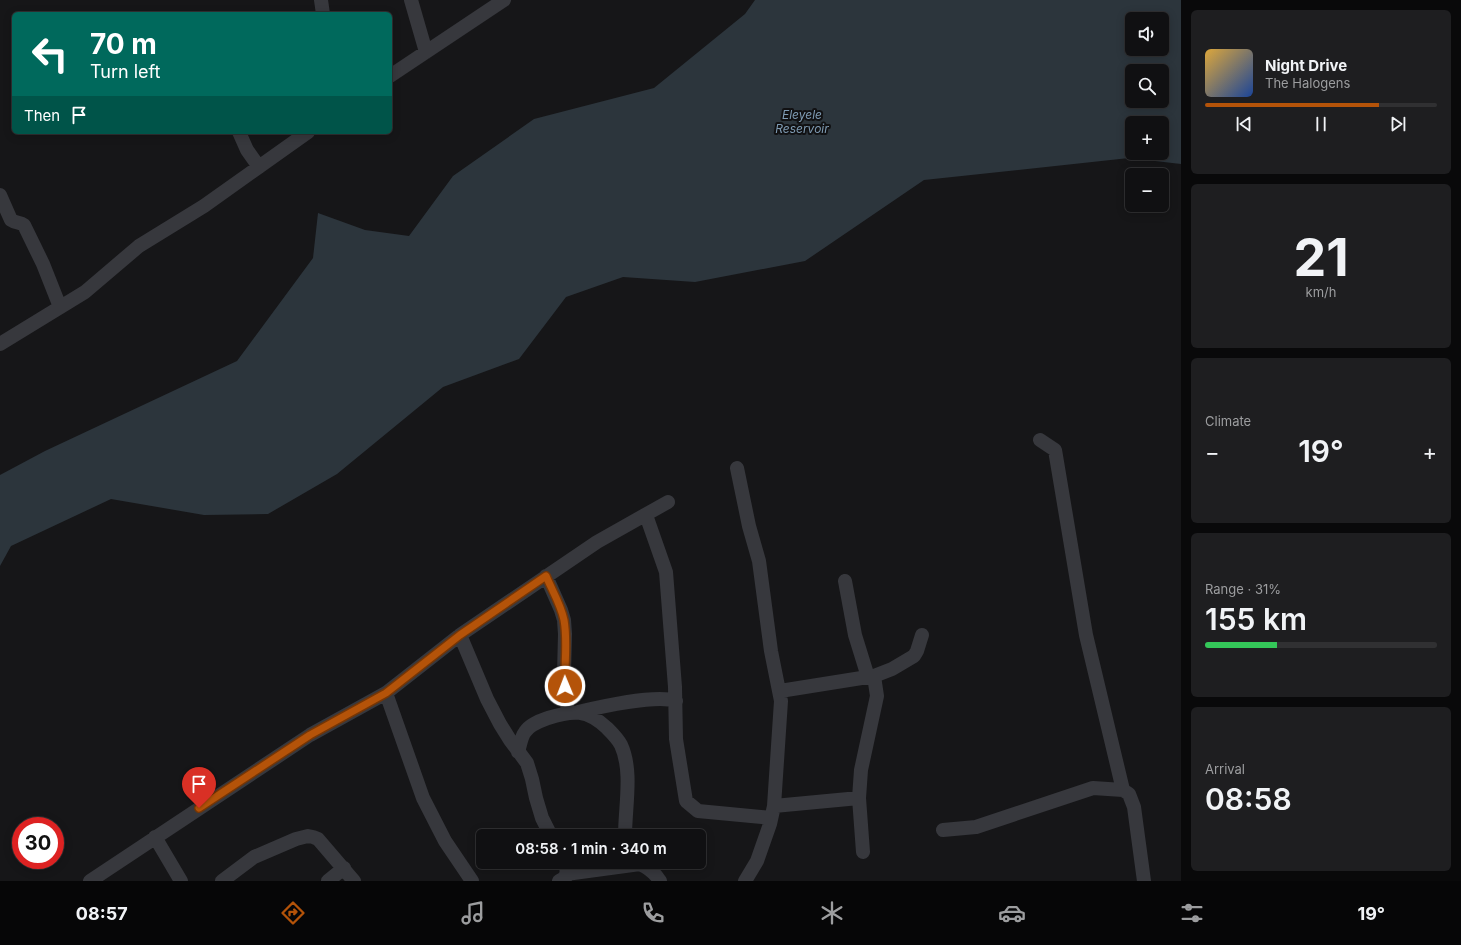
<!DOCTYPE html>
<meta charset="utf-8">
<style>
body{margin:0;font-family:Inter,sans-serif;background:#1e1e20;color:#f1f3f6;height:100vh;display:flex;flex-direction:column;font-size:15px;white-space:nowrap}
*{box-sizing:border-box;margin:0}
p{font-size:13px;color:#9c9d9f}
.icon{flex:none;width:22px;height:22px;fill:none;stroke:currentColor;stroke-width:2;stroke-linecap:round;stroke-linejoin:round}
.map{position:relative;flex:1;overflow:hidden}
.drawer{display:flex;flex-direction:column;gap:10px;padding:10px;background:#09090a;width:280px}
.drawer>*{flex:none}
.hud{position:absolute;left:12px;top:12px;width:380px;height:122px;border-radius:6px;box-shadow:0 2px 10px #0003,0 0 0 1px #303032;background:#00695c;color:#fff;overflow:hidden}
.buttons{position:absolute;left:1125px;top:12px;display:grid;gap:8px}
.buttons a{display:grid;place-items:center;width:44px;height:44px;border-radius:6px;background:#101012;box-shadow:0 2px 10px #0003,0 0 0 1px #303032;font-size:20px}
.speed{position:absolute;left:12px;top:817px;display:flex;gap:8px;font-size:20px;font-weight:700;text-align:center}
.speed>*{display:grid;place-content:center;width:52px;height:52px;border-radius:50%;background:#101012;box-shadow:0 2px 10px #0003,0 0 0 1px #303032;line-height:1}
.speed .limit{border:6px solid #d22;background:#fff;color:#111}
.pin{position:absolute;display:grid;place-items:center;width:34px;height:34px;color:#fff;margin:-41px -17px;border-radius:50% 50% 50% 0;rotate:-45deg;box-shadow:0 0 4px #0007}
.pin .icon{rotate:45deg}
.me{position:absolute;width:44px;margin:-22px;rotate:359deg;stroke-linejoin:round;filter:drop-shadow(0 0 3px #0008)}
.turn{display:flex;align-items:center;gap:14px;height:84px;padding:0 12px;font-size:18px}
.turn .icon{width:52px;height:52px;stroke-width:2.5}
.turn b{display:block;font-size:28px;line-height:34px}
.then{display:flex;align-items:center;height:38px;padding:0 12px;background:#0003;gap:8px;font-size:15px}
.big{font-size:30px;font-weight:600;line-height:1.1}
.drawer .widget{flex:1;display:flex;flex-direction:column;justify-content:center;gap:6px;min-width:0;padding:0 14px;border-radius:6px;background:#1e1e20}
.drawer .dial{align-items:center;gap:0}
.dial b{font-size:52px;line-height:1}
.song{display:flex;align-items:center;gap:12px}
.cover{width:48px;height:48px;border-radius:6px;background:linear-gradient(135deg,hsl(40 70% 55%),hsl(220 70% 35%))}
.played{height:4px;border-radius:2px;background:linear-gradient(90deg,#b45309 75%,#303032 75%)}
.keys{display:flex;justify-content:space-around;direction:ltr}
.heat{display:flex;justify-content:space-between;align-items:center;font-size:22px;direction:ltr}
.charge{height:6px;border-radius:3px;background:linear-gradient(90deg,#34c759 31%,#303032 0)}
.trip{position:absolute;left:476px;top:829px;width:230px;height:40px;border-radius:6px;background:#101012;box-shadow:0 2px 10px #0003,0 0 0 1px #303032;font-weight:600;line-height:40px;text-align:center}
.tab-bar{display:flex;height:64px;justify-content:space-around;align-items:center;background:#060607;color:#9c9d9f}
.tab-bar .icon{width:28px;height:28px}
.tab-bar .current{color:#b45309}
.tab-bar b{font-size:18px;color:#f1f3f6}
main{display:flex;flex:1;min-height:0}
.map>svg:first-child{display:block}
.water{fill:#2c353c;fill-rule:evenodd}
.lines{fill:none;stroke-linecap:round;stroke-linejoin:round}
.minor{stroke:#37383d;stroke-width:14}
.route-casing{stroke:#753606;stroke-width:10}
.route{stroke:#b45309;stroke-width:7}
.labels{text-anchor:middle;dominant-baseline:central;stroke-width:4;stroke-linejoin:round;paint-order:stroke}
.water-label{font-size:12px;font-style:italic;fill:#7f9bb3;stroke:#111113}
</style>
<main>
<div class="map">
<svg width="1181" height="881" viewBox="0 0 1181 881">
<rect width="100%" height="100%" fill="#161618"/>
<path class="water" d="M755,0h426v164l-52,-6 -205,22 -119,81 -110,21 -72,-5 -57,20 -47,62 -76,28 -106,87 -69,40 -64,1 -93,-16 -100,47 -11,20v-91l45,-24 192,-90 76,-103 5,-45 47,17 44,6 44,-60 81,-57 120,-31 91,-74zM1132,19h30v30h-30zM1132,71h30v30h-30zM1132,123h30v30h-30z"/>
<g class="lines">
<path class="minor" d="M321,0l2,14
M411,0l15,52
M390,76l114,-76
M239,132l8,18 12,17
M0,195l11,25c4,3 9,2 13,5l19,39 17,43
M0,344l85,-52 54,-46 65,-40 104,-74
M1040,440l15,10 31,185 37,155
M737,468l12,58 10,35 12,90 10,50 -7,105 -4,18 -13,37 -12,20
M646,515l20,57 9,115 1,52 10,62 12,10 73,7
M546,576l15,34 3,10 1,14 -1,40 4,39
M845,581l10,54 13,42
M460,635l27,64 13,25 10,16 17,23 5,16 4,19 6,20 9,18
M780,691l94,-15 18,-7 22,-13 3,-5 5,-16
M386,693l37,105 22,43 27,40
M578,712c21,-5 79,-18 98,-11
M518,752c2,-6 3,-15 7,-20 5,-8 15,-11 23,-14 25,-8 39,-9 59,10 5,5 11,11 14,17 12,26 4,62 4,91
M774,806l85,-8
M943,830l33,-3 117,-39 30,2 6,4 5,13 10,74
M155,837l26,44
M863,852l-4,-54 2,-28 16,-74 -3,-20
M566,874l74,-10c9,4 15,9 20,17
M90,881l220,-146 76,-42 74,-58 137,-93 71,-40
M222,881l32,-24 42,-18 12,-3 5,1 5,2 36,42
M328,881l16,-13
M559,881l7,-4 1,-6 -3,-9"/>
</g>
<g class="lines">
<g class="route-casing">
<path id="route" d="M199,808l111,-73 76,-42 74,-58 86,-59c6,14 15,29 18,44 4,22 0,45 1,66"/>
</g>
<use href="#route" class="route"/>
</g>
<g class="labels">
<g class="water-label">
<text x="802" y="114">Eleyele<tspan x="802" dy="14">Reservoir</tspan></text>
</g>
</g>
</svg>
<div class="buttons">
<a><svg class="icon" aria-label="sound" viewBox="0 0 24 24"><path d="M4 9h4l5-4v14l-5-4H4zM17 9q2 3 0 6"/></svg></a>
<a><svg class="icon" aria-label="search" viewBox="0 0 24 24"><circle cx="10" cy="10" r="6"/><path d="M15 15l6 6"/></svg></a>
<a>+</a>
<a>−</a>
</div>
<div class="speed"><div class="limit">30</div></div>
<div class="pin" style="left:199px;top:808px;background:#d93025"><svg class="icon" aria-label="arrive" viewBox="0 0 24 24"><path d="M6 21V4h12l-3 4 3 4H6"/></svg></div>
<svg class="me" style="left:565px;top:686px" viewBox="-20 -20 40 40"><circle r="17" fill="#b45309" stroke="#fff" stroke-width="3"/><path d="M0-11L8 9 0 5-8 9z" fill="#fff"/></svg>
<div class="trip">08:58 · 1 min · 340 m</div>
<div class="hud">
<div class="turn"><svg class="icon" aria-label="left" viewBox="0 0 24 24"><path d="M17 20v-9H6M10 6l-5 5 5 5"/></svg><div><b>70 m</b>Turn left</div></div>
<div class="then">Then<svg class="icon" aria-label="arrive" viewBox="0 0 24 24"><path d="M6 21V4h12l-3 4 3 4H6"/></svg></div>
</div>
</div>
<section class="drawer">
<div class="widget">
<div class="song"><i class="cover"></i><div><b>Night Drive</b><p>The Halogens</p></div></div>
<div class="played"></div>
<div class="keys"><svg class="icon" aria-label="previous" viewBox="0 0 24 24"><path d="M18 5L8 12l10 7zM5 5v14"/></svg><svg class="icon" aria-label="pause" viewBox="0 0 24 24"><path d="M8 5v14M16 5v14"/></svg><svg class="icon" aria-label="next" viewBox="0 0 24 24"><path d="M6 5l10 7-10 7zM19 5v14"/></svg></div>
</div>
<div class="widget dial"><b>21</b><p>km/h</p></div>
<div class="widget"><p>Climate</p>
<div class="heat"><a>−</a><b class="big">19°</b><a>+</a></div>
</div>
<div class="widget"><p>Range · 31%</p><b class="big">155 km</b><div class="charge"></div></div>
<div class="widget"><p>Arrival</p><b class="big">08:58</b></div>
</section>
</main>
<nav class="tab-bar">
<b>08:57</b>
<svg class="icon current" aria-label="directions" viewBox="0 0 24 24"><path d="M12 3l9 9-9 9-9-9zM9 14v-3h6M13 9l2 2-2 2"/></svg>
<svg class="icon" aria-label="music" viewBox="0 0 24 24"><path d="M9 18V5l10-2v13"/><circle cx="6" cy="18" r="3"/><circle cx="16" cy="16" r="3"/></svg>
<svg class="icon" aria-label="phone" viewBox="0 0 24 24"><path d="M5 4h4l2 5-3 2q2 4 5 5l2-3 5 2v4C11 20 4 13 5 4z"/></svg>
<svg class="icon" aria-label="climate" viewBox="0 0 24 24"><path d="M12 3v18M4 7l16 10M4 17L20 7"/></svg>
<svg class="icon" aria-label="car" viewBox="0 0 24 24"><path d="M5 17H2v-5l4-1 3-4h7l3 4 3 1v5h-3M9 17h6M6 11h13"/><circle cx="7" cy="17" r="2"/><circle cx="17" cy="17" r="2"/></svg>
<svg class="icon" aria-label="filters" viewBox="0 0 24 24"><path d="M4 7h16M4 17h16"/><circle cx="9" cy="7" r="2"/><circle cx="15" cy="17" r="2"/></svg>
<b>19°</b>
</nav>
